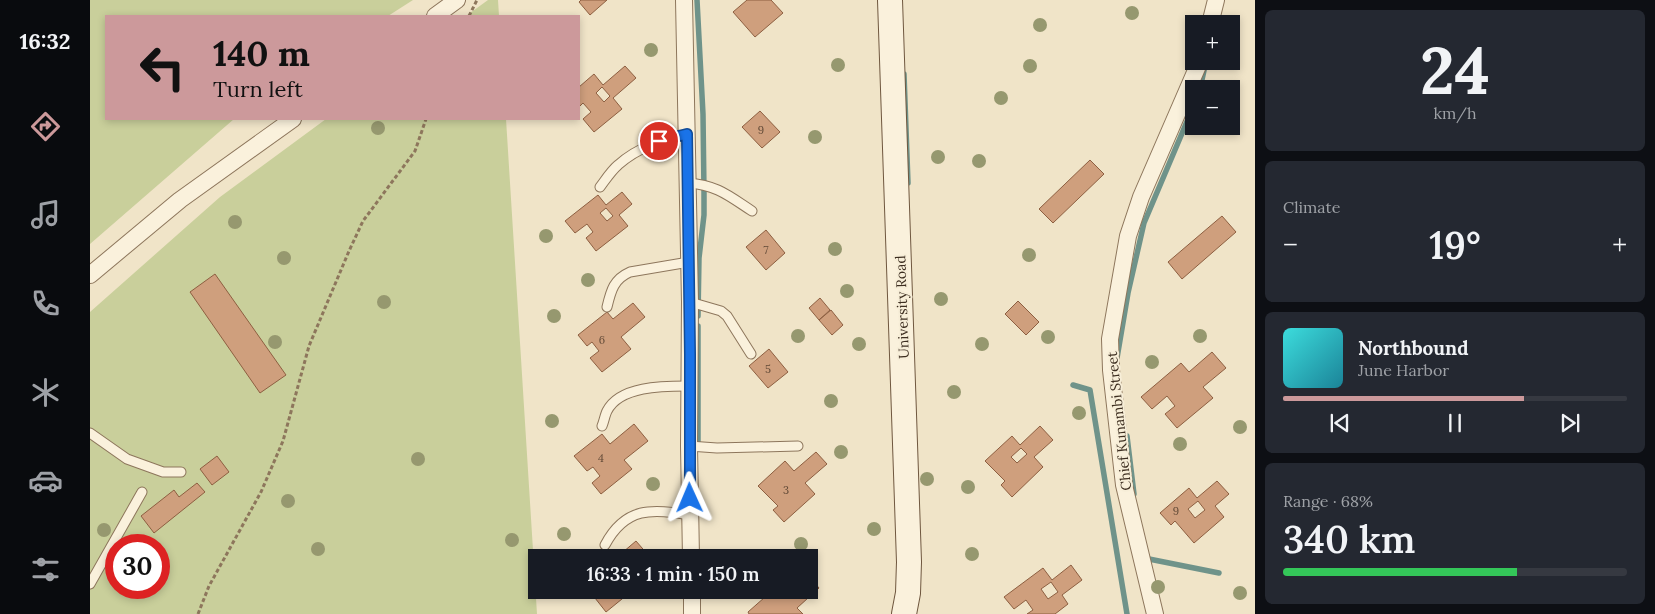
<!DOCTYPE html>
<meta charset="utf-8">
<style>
body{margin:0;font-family:Lora,serif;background:#242831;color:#f1f3f6;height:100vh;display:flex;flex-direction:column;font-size:19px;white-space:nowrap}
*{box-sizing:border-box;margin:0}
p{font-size:16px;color:#9ea1a6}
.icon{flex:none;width:28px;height:28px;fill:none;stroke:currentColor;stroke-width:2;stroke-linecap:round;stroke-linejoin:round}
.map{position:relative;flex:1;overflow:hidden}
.sheet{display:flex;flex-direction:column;gap:10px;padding:10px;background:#0d0f14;width:400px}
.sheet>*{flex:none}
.hud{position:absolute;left:15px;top:15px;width:475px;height:105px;border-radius:0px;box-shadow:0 2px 8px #0003;background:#cc999b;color:#111;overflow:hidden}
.controls{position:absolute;left:1095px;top:15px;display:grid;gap:10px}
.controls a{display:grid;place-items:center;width:55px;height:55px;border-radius:0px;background:#171b24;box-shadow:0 2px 8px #0003;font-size:25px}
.speed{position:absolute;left:15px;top:534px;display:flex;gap:10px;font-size:25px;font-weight:700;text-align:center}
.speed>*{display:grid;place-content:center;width:65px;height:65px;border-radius:50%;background:#171b24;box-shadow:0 2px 8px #0003;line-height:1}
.speed .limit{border:8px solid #d22;background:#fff;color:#111}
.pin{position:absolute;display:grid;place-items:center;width:42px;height:42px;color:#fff;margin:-21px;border:2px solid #fff;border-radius:50%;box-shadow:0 1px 5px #0007}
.me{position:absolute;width:55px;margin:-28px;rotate:359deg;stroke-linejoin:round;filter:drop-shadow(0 0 4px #0008)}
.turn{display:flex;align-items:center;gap:18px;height:105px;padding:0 25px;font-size:22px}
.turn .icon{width:65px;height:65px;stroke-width:2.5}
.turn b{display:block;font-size:35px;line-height:42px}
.big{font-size:38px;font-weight:600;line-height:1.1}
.sheet .widget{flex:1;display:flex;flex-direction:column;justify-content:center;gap:8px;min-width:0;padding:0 18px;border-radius:8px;background:#242831}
.sheet .dial{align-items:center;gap:0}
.dial b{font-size:65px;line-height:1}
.song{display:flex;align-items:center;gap:15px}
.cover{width:60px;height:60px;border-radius:8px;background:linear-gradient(135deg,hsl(180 70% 55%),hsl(190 70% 35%))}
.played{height:5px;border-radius:2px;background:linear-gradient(90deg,#cc999b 70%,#363941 70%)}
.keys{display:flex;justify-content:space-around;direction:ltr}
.heat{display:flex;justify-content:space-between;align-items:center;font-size:28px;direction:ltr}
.charge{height:8px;border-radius:4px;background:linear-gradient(90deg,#34c759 68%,#363941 0)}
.trip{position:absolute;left:438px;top:549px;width:290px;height:50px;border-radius:0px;background:#171b24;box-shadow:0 2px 8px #0003;font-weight:600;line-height:50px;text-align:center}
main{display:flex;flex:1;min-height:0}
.dock{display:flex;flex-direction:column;width:90px;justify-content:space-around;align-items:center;background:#090b0e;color:#9ea1a6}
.dock .icon{width:35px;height:35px}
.dock .active{color:#cc999b}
.dock b{font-size:22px;color:#f1f3f6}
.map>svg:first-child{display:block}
.green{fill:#c9cf9b;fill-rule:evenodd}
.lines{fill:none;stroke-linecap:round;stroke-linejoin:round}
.stream{stroke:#6f938a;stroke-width:5.5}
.building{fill:#cf9f7d;stroke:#8d5f41;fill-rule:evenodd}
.lane-casing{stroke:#8d765c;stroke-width:11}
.street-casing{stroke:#8d765c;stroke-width:18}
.secondary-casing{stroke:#6f573f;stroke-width:26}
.path{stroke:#8d765c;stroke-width:3;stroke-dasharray:4 2.5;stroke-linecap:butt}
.lane{stroke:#faf1dc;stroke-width:9}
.street{stroke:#faf1dc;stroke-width:16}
.secondary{stroke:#faf1dc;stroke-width:24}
.tree{fill:#96986f}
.route-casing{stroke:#114b97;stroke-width:12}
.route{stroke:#1a73e8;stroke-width:9}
.labels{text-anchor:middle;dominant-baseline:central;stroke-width:4;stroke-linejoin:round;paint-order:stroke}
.number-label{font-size:11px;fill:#624a37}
.street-label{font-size:14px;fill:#3d2e20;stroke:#f7eed8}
</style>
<main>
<nav class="dock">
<b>16:32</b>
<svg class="icon active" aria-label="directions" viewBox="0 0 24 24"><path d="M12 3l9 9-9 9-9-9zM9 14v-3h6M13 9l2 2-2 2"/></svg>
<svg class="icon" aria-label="music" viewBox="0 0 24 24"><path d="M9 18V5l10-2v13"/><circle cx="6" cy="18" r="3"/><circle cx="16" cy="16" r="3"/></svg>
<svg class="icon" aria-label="phone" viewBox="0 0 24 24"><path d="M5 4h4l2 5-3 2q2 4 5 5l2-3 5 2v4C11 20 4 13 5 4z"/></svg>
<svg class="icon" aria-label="climate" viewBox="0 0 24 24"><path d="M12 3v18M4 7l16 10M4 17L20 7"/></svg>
<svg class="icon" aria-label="car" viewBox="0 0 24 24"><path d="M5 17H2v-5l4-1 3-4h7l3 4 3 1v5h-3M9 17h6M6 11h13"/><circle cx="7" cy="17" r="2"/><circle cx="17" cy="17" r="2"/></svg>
<svg class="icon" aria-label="filters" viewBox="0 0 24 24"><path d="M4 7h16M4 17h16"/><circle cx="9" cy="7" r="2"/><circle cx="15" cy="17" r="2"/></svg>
</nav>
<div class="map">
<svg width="1165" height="614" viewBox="0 0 1165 614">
<rect width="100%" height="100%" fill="#f0e4c8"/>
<path class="green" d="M0,0h323l-25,16h-282v103h128l-144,125z
M398,0h10l1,16h-33z
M236,119h180l31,495h-447v-302l130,-115zM26,545h43v43h-43z"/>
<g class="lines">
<path class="stream" d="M607,0l6,114 1,78v23l-5,43 -1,58
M814,74l4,109
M1110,89l5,-23
M1027,358l11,-65 16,-70 50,-118
M983,385l17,5 37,224
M1037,436l7,58
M608,442v-116
M1054,558l75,15"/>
</g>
<path class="building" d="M491,0h26l-17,15 -11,-13z
M657,0h24l12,13 -28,24 -22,-25z
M535,66l11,12 -23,20 9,11 -28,23 -11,-13 8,-7 -8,-9 -4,4v-20l15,-13 9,11zM512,87l8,9 -6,6 -8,-9z
M670,111l20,21 -18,16 -20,-21z
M1000,160l14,14 -51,49 -14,-14z
M532,192l10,12 -13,11 9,11 -32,25 -10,-13 7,-6 -6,-8 -12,9 -10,-12 33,-26 8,10zM516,208l7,8 -6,5 -7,-8z
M1132,216l14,16 -54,47 -14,-17z
M676,230l19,23 -19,17 -20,-23z
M125,274l71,101 -26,18 -70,-101z
M730,298l10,12 -11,10 -10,-12z
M928,301l21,21 -13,13 -21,-21z
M543,303l12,14 -24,20 10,12 -29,23 -12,-14 9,-7 -7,-9 -5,4 -9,-11 29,-23 6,7z
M741,310l12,15 -11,10 -13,-15z
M679,349l19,23 -20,16 -19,-22z
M1122,352l14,16 -23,19 10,11 -36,30 -12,-14 10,-8 -8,-10 -15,13 -11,-12 40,-34 8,9z
M544,424l14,17 -24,19 8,9 -31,25 -9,-11 8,-7 -7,-9 -6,4 -13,-15 28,-22 8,10z
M950,426l13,14 -19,17 9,10 -31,30 -11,-12 4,-4 -20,-20 27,-25 8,9zM931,448l6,6 -10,9 -6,-6z
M726,452l11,12 -22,19 10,11 -31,28 -11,-12 5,-4 -20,-20 27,-25 9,10z
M127,456l12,16 -17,13 -12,-16z
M1127,481l12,13 -14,12 9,11 -30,26 -19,-22 -4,4 -11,-12 29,-25 8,10zM1108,501l7,9 -10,8 -7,-9z
M107,483l8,9 -51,41 -13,-17 33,-26 5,7z
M546,541l13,15 -1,2h-32z
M517,549l7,9h-17z
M981,565l11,15 -20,15 6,9 -13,10h-28l6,-4 -7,-10 -12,9 -10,-12 39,-29 9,12zM961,582l7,10 -10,7 -7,-10z
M719,576l10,12 -22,20 6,6h-54l-1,-2 25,-22h5l5,5 5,-5h21z
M513,590h30l-27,22 -11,-14z"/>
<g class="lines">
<g class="lane-casing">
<path id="lane" d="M598,183c29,2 41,13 64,28
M510,187c6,-8 11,-16 18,-22 20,-18 44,-25 69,-31
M600,302l31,9 6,5 24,38
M517,307c4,-17 7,-28 23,-35l59,-10
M512,426c2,-5 3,-11 5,-15 13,-26 59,-25 83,-25
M0,433l37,26 36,13h18
M599,446l28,2 81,-2
M515,545c20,-38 47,-37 85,-30
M0,584l52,-92"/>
</g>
<g class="street-casing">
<path id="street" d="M594,0l6,302 -1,144 2,112
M345,16l22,-16
M1120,24l6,-24
M0,275l90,-75 113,-81
M602,590v24
M1065,614l-31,-129 -13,-115 -1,-31 18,-103 13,-39 59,-136"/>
</g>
<g class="secondary-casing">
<path id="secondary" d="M800,0l19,562 -1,31 -4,21"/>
</g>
<path class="path" d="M379,16l8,-16
M108,614l11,-28 52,-94 22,-51 26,-95 40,-95 14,-30 52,-70 11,-32"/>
<use href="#lane" class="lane"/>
<use href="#street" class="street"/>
<use href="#secondary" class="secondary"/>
</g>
<g class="tree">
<circle cx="1042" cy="13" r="7"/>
<circle cx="950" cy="25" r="7"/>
<circle cx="561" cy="50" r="7"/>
<circle cx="748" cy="65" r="7"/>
<circle cx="940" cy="66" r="7"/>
<circle cx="911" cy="98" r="7"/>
<circle cx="288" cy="128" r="7"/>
<circle cx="725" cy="137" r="7"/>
<circle cx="848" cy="157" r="7"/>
<circle cx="889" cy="161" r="7"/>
<circle cx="145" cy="222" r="7"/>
<circle cx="456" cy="236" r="7"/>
<circle cx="745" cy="249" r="7"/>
<circle cx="939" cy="255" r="7"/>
<circle cx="194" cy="258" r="7"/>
<circle cx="498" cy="280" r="7"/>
<circle cx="757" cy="291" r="7"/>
<circle cx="851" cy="299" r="7"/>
<circle cx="294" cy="302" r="7"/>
<circle cx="464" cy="316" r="7"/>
<circle cx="708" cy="336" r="7"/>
<circle cx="1110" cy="336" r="7"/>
<circle cx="958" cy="337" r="7"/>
<circle cx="185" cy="342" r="7"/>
<circle cx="769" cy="344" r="7"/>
<circle cx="892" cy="344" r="7"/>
<circle cx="1062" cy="362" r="7"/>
<circle cx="864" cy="392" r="7"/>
<circle cx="741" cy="401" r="7"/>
<circle cx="989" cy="413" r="7"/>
<circle cx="462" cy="421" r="7"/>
<circle cx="1150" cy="427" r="7"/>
<circle cx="1090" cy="444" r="7"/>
<circle cx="751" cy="452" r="7"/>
<circle cx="328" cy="459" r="7"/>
<circle cx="837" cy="479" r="7"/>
<circle cx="563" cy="484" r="7"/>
<circle cx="878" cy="487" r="7"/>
<circle cx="198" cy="501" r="7"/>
<circle cx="784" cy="529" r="7"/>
<circle cx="14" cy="530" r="7"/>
<circle cx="474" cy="534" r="7"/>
<circle cx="422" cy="540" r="7"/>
<circle cx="711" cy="544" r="7"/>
<circle cx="228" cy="549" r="7"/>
<circle cx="882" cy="554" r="7"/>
<circle cx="1068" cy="587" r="7"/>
<circle cx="1150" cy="593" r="7"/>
</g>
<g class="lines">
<g class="route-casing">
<path id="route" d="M569,141l28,-7 3,220v144"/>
</g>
<use href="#route" class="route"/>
</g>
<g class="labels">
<g class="number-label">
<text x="671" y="130">9</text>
<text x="676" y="250">7</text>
<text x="512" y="340">6</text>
<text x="678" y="369">5</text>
<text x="511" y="458">4</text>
<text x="696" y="490">3</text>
<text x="1086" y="511">9</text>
</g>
<g class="street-label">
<text transform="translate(812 307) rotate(-92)">University Road</text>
<text transform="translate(1029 421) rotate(-96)">Chief Kunambi Street</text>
</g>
</g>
</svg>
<div class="controls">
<a>+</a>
<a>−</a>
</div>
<div class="speed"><div class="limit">30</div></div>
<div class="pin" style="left:569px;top:141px;background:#d93025"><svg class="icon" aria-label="arrive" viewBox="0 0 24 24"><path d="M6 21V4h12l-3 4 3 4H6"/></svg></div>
<svg class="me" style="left:600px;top:498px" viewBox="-20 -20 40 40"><path d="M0-17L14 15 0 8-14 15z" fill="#1a73e8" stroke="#fff" stroke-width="4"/></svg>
<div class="trip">16:33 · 1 min · 150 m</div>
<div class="hud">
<div class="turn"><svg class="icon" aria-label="left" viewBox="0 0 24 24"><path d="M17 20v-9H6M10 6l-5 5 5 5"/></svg><div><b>140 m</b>Turn left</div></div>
</div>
</div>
<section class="sheet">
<div class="widget dial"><b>24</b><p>km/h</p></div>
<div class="widget"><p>Climate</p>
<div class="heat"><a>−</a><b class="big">19°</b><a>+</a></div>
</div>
<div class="widget">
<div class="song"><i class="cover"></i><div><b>Northbound</b><p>June Harbor</p></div></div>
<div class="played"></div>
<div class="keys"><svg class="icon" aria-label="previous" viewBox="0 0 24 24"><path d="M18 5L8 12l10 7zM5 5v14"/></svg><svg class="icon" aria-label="pause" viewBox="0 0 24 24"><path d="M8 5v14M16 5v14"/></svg><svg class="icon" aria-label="next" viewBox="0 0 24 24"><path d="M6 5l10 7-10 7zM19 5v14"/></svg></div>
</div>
<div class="widget"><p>Range · 68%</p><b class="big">340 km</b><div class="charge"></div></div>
</section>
</main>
